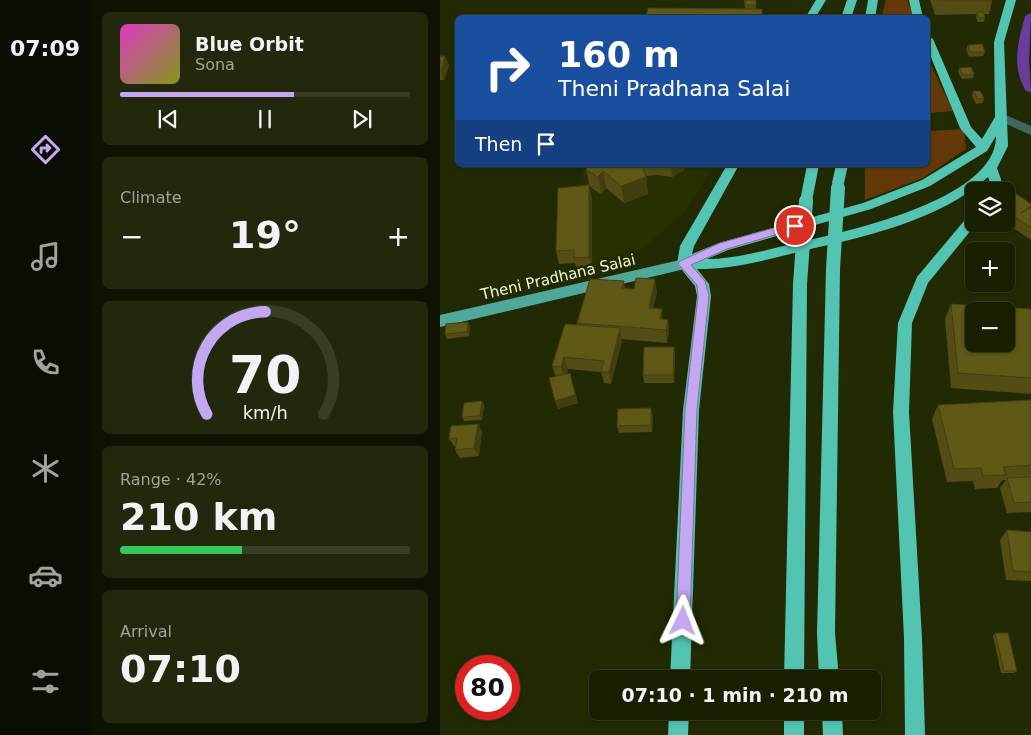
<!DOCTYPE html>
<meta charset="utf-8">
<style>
body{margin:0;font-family:"DejaVu Sans",sans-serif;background:#22280c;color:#f1f3f6;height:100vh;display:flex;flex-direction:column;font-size:19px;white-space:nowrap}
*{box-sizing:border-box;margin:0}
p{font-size:16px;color:#9fa399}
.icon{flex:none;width:28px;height:28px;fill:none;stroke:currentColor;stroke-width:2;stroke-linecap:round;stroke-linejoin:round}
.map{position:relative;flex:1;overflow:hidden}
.drawer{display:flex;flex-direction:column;gap:12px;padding:12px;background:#0e1201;width:350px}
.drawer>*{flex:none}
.banner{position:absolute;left:15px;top:15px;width:475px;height:152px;border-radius:8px;box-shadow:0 1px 4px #0004,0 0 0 1px #373e24;background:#1a4fa0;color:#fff;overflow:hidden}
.fabs{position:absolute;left:525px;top:182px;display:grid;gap:10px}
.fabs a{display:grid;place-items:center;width:50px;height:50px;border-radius:8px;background:#192002;box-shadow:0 1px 4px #0004,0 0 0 1px #373e24;font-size:25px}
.speed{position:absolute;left:15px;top:655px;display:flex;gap:10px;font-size:25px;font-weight:700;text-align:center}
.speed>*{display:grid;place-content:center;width:65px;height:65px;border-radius:50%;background:#192002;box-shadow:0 1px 4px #0004,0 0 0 1px #373e24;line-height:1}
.speed .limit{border:8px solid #d22;background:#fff;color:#111}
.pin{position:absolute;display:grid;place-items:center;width:42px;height:42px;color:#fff;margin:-21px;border:2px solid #fff;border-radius:50%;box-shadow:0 1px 5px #0007}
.me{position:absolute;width:55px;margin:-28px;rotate:2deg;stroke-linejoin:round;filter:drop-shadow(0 0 4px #0008)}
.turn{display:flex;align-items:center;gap:18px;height:105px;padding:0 20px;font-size:22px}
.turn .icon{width:65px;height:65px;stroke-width:2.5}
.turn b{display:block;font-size:35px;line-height:42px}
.then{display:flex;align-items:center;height:48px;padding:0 20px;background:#0003;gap:10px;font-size:19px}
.big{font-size:38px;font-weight:600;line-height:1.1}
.drawer .card{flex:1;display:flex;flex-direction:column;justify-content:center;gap:8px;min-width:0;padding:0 18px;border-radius:8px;background:#22280c}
.drawer .dial{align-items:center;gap:0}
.dial svg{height:130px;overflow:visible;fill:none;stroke:#373e24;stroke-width:7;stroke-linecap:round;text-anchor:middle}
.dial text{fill:#f1f3f6;stroke:none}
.song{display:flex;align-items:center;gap:15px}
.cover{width:60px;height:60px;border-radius:8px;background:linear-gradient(135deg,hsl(310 70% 55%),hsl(70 70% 35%))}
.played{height:5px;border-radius:2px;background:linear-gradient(90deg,#c4a7f1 60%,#373e24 60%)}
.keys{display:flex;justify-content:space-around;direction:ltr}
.heat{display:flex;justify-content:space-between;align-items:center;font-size:28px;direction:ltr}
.charge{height:8px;border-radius:4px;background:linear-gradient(90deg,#34c759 42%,#373e24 0)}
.trip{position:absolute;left:149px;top:670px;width:292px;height:50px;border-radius:8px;background:#192002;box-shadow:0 1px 4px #0004,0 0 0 1px #373e24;font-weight:600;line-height:50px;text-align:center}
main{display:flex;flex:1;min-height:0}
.dock{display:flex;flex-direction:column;width:90px;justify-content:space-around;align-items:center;background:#0a0d01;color:#9fa399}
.dock .icon{width:35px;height:35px}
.dock .on{color:#c4a7f1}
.dock b{font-size:22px;color:#f1f3f6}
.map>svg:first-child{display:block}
.built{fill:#263102}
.green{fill:#643909}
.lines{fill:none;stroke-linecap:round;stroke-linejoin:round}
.canal{fill:#693c9d;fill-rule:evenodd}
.street{fill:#3f6760;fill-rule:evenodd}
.primary{fill:#4fa99b;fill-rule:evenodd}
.highway{fill:#53c3b2;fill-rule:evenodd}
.highway-bridge-far1{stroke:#53c3b2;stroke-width:11}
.highway-bridge{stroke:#53c3b2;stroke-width:14}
.wall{fill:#534c14}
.shaded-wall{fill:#433e10}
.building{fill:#605817;stroke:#433e10;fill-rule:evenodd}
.route{fill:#c4a7f1;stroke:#7f6d9d}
.labels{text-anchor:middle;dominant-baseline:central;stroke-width:5;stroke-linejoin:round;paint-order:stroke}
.street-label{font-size:15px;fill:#eefbd4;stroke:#212a02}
</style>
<main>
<nav class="dock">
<b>07:09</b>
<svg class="icon on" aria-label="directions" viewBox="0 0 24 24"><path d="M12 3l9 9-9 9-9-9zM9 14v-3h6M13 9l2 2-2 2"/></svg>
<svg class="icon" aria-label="music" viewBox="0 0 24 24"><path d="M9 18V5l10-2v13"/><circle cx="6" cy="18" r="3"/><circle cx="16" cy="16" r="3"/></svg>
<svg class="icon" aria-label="phone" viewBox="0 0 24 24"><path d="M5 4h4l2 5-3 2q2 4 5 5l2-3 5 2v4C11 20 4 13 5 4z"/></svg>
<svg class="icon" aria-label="climate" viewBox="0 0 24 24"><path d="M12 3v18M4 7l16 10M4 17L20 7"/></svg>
<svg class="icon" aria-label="car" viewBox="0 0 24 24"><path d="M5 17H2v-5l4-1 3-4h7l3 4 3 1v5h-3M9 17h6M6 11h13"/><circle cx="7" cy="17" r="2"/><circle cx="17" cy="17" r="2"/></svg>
<svg class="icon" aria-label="filters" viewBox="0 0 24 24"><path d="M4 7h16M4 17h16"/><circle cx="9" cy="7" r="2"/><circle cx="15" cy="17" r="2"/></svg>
</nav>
<section class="drawer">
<div class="card">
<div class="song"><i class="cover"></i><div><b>Blue Orbit</b><p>Sona</p></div></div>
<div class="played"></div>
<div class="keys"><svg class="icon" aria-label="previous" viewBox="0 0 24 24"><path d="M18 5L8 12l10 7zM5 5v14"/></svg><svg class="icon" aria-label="pause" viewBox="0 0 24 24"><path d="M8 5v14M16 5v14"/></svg><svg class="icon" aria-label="next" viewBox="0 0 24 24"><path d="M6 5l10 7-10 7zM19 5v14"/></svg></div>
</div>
<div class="card"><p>Climate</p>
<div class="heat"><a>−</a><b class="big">19°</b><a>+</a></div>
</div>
<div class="card dial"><svg viewBox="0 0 100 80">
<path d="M14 69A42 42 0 1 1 86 69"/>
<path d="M14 69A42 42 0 0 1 50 6" stroke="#c4a7f1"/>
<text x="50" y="56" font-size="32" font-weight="700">70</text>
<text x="50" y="72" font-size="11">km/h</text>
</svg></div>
<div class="card"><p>Range · 42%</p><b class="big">210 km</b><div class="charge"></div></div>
<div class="card"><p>Arrival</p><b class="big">07:10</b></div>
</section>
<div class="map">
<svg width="591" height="735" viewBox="0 0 591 735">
<rect width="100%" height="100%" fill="#212a02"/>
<path class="built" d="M142,165h132l-29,47 -43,37 -63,33z"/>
<path class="green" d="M446,0h21l7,17 -33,1z
M488,59l25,52 -25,2z
M524,129l2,20 -43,29 -58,22v-35h63v-34z"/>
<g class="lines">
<path class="canal" d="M591,13l-2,48 2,31 -5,-1c-15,-24 -8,-49 -1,-75z"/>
<path class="street" d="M561,113l30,13v9l-34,-15 -2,-3z"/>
<path class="primary" d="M244,259l5,1 2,4 -2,4 -249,59v-12z"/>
<path class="highway" d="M376,0h10l-11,18h-10z
M407,0h10l-6,18h-10z
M428,0h10l-3,18h-10z
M469,0h10l4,18h-10z
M566,0h10l-12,42 4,104 -11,22 7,20 -2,3h-12l2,-3 -4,-11c-49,44 -124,60 -186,74 -35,9 -69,18 -105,18l12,15 2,12 -12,114 -9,269h-20l13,-269 14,-114 -2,-10 -18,-22 3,-18 47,-81h12l-45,81 -2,8 27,-11 144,-40 59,-23 54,-33 -16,-19 -32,-78v-14l5,3 38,88 11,12 13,-22 -1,-75zM556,136c1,63 -148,95 -196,106 -31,7 -62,17 -93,17l21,-9 143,-41 59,-23 57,-35z
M367,165h12l-7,36 -6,4 -6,-4z
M396,165h12l-4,18 -6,4 -6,-4z
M534,214v10h2l-48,59 -16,40 -3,89 13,226 3,97h-20l-1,-97 -11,-226 5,-89 19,-46 52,-62z
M393,264l5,1 2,4 -5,364 4,46h-20l-2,-46 9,-364 2,-4z
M360,279l5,1 2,4 -3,395h-20l9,-395 2,-4z
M229,711h20l-1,24h-20z
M344,711h20v24h-20z
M382,711h20l1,24h-20z"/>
<path class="highway-bridge-far1" d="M398,189v-6"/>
<path class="highway-bridge" d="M393,269l5,-81
M360,284l6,-83"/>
</g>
<path class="wall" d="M304,0h12v9h-11z
M490,0h62v1l-3,13h-5l1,4 -1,4h-6l-2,-5 1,-3 -42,1z
M528,45l17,7 -2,4 -14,1 -3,-8z
M0,56h5l4,9 -5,15h-4z
M519,68l15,6 -1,4 -11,1 -4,-7z
M533,91l11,7 -1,5 -7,1 -4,-8z
M147,165h98l-1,5 -12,7 -15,-2 -11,1 2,18 -24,9 -18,-15 -5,6 -11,-7 -4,-17z
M566,191l25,13v36l-25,-17z
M152,199v71l-15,1 -2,-8 -16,1 -3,-13z
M184,281l1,7 32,4 -4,17 10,11h5l1,12 -2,11 -45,-4v2l-11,43 -7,-1 -3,-11 -33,-3 -1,5 5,7 6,22 -20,6 -2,-32 -4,-11 25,-41v-2z
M511,304l80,5v85l-80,-6 -6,-69z
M28,322l2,4 -1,10 -22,3 -2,-5z
M234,347l1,8 -1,28h-30l-1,-8z
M591,400v112l-24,1 -7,-25 6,-8h-4l-5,8 -22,1 -2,-8 -26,1 -15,-63 6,-14z
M42,401l2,4 -2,15 -18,1 -2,-4z
M213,416l-1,16 -33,1 -2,-7z
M38,424l4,7 -3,25 -19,2 -5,-8 1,-4h-2l-5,-7z
M567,530l24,2v49l-25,-1 -6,-40z
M555,633l22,38 -3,2h-13l-8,-37z"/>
<path class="shaded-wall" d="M5,56l4,9 -5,15 -3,-9z
M231,165h14l-1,5 -12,7z
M163,171l3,17 -5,6 -3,-17z
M206,177l2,17 -24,9 -3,-17z
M149,185l3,14v71l-3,-13z
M215,279l2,13 -6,29 -2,-13z
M222,309l1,13 -3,-3z
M228,320l1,12 -2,11 -1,-13z
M28,322l2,4 -1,10 -2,-4z
M180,328l2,13 -11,43 -2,-12z
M234,347l1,8 -1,28 -1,-8z
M124,357l4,12 -3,10 -4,-12z
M130,373l8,30 -20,6 -3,-8z
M42,401l2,4 -2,15 -2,-4z
M211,408l2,8 -1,16 -1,-7z
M38,424l4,7 -3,25 -5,-8z"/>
<path class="building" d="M305,0h11v5h-11z
M497,0h55v1h-54z
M208,8l114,1v9l-116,-1z
M537,12h6l2,6h-6z
M542,44l3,8h-15l-2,-7z
M0,56h5l-4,15h-1z
M531,67l3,7 -11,1 -4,-7z
M533,91h7l4,7 -6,1z
M147,165h55l4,12 -25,9 -18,-15 -5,6 -12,-7z
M149,185v72l-15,1v-8l-18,1 2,-63z
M568,188l23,16v2l-10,7 10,-6v21l-25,-17v-20h-3z
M196,278l19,1 -6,29 13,1 -2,10 8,1 -2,10 -89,-7 13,-44 34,2 -2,7 12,1z
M511,304l80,5v69l-73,-5zM534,311h32v33h-32z
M28,322l-1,10 -22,2 1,-10z
M125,324l55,4 -11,44h-8l3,-11 -40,-4 -3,10 -9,-1z
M204,347h30l-1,28h-30z
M130,373l5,22 -20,6 -6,-23z
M591,400v65l-28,2 3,8 -23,1 -2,-8 -27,1 -16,-64z
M42,401l-2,15 -18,1 2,-14z
M211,408v17l-34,1 1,-17z
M38,424l-4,24 -19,2 2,-12 -8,1 2,-13z
M591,477v25l-17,1 -7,-25z
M567,530l24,2v40l-18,-1z
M555,633h13l9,38h-13z"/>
<path class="route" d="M355,222l4,1v5l-72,21 -36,16 14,16 4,15 -12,114 -7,211 -2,5 -5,2 -5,-2 -2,-5 9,-211 13,-114 -1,-11 -19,-21 2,-3 40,-18z"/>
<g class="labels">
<g class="street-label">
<text transform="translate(118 277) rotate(-13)">Theni Pradhana Salai</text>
</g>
</g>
</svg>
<div class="fabs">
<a><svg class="icon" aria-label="layers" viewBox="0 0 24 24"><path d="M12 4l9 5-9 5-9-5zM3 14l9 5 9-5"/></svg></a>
<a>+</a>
<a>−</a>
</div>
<div class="speed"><div class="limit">80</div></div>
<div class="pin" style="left:355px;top:226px;background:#d93025"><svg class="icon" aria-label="arrive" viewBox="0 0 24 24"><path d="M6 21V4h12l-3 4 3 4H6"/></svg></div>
<svg class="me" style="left:243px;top:621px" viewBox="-20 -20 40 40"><path d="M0-17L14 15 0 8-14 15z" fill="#c4a7f1" stroke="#fff" stroke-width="4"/></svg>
<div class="trip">07:10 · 1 min · 210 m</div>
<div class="banner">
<div class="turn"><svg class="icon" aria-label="right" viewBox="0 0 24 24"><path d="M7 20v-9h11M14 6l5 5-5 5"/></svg><div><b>160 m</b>Theni Pradhana Salai</div></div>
<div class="then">Then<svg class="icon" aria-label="arrive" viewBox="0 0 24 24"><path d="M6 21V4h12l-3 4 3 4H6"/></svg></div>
</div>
</div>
</main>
